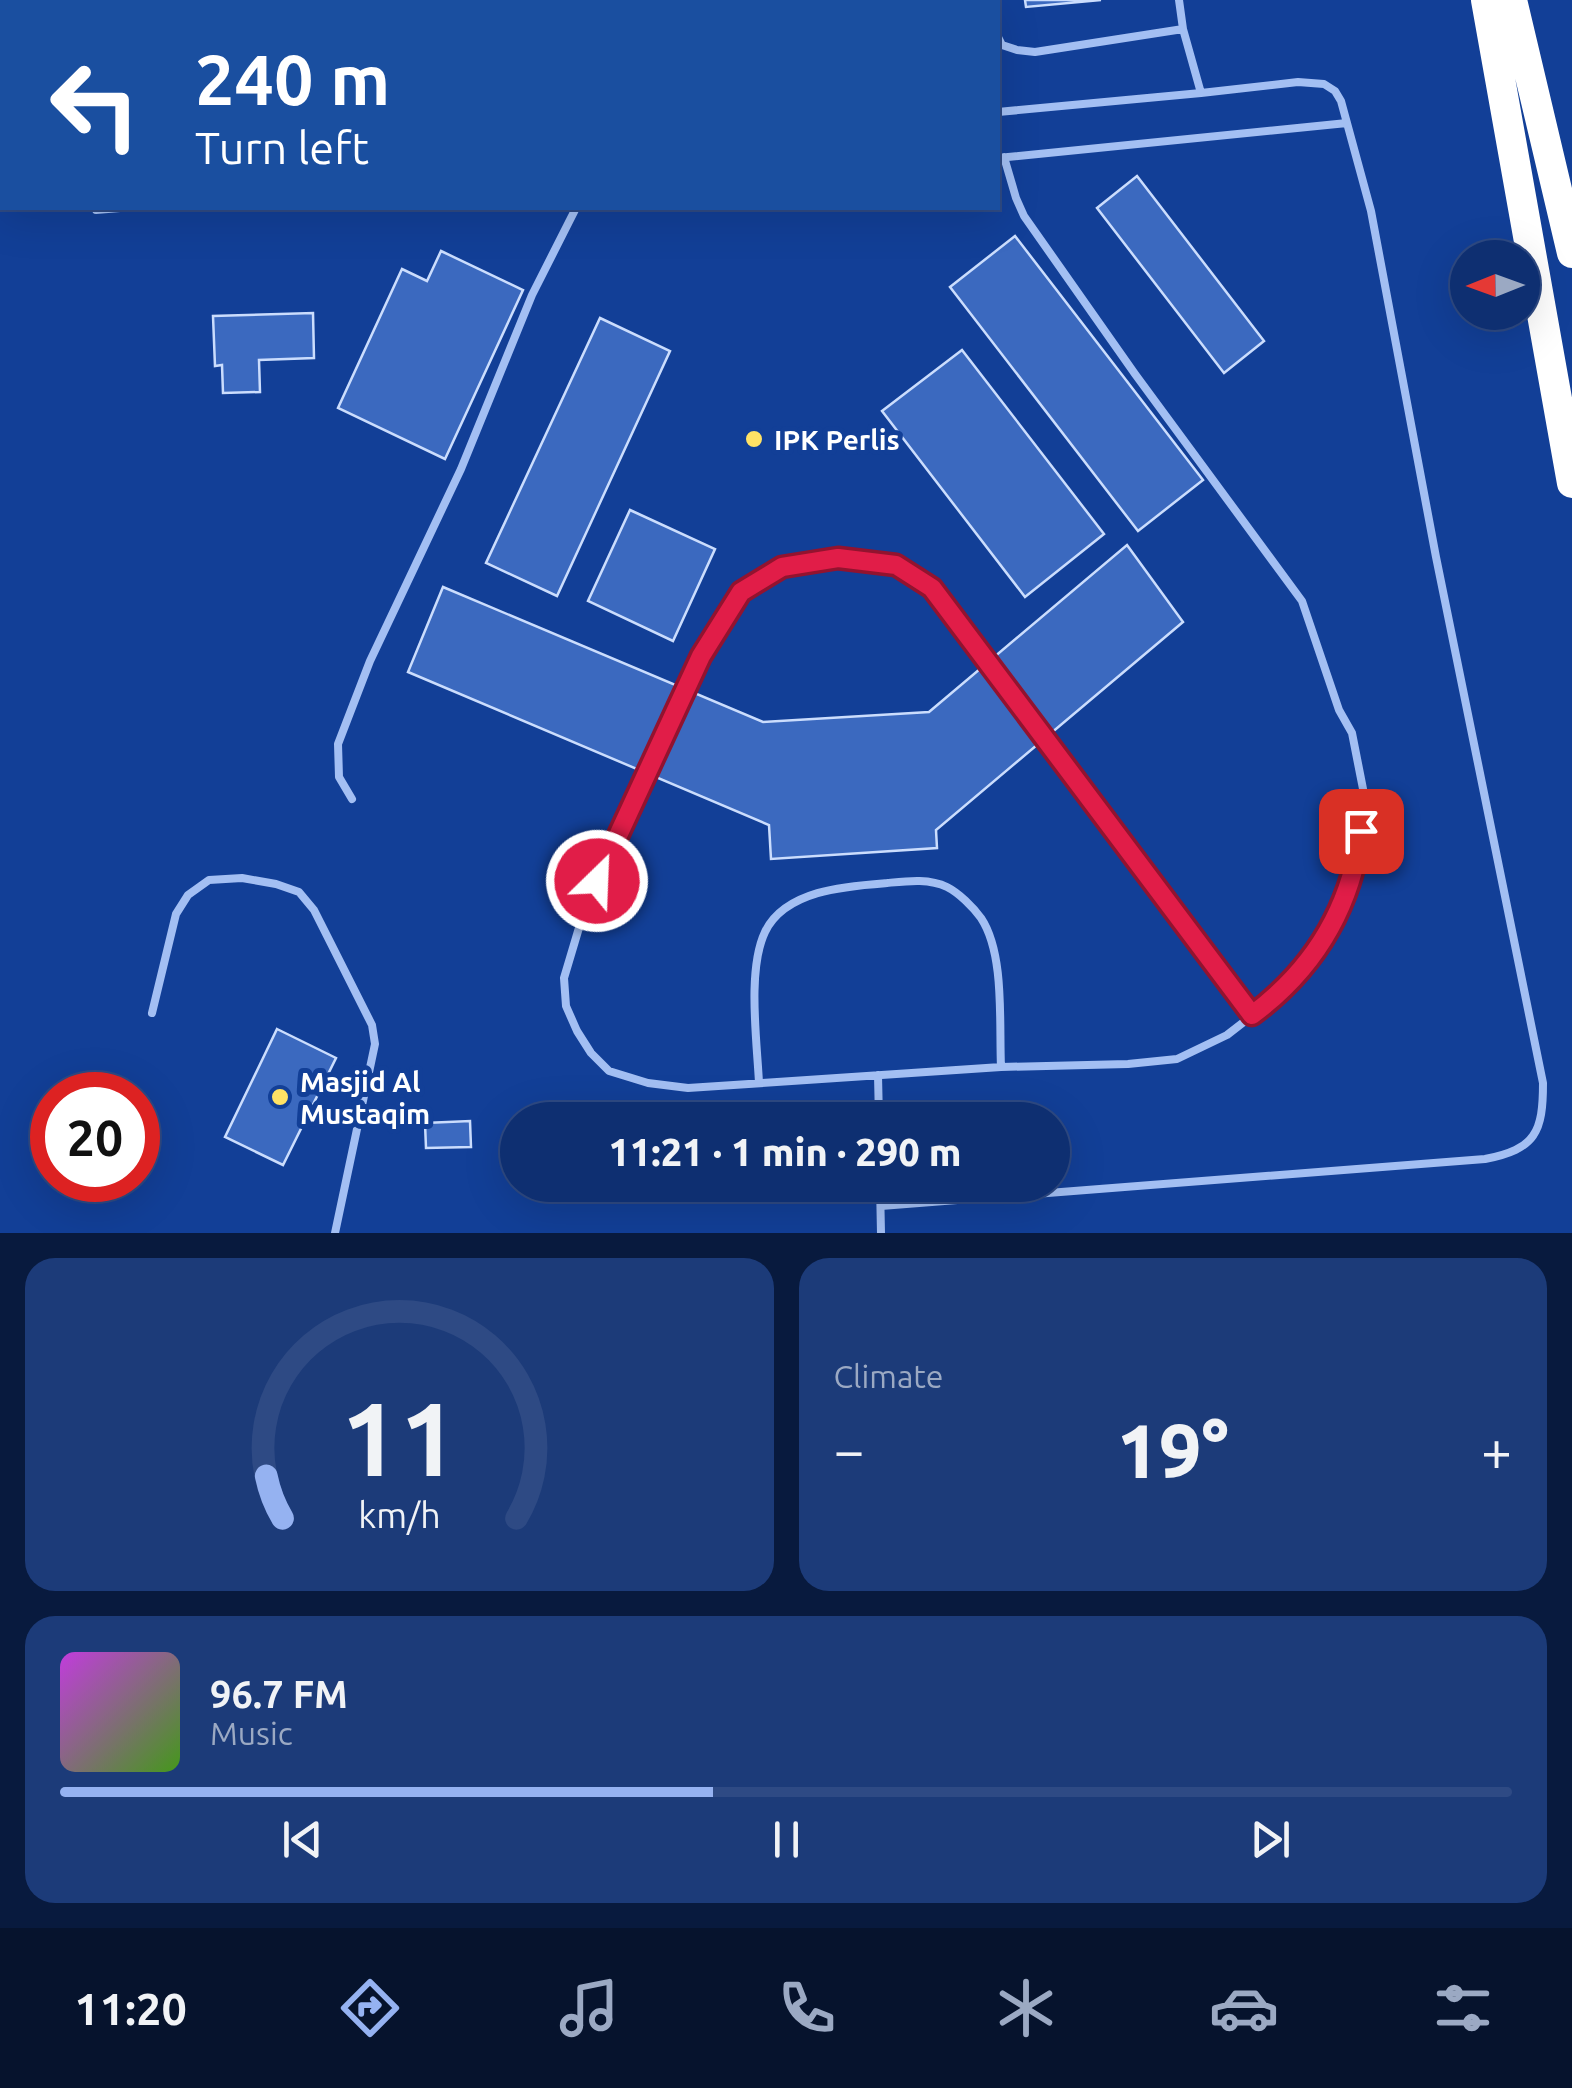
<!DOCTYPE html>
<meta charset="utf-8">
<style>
body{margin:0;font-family:Ubuntu,sans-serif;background:#1c3b79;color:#f1f3f6;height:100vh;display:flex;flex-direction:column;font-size:38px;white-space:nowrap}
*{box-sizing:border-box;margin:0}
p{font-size:32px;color:#9ba9c3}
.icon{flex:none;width:55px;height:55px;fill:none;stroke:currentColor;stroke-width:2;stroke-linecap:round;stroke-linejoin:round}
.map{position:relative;height:1233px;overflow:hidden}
.side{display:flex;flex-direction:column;gap:25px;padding:25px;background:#081a3e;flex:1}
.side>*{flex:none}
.hud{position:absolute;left:0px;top:0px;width:1000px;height:210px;box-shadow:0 10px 40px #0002,0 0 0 2px #2e4a84;background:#1a4fa0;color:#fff;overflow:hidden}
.needle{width:65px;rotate:269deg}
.tools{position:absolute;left:1450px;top:240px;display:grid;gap:20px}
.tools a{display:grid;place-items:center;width:90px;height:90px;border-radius:50%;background:#0e2f71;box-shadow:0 10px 40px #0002,0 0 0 2px #2e4a84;font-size:50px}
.speed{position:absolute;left:30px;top:1072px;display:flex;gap:20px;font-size:50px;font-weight:700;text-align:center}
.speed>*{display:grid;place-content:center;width:130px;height:130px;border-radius:50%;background:#0e2f71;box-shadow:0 10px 40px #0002,0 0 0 2px #2e4a84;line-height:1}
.speed .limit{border:15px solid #d22;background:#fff;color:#111}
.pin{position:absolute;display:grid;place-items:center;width:85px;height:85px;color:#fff;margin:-42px;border-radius:20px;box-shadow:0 5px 15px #0006}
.me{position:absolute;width:110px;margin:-55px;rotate:24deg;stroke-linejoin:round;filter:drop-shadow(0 0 8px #0008)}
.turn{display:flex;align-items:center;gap:35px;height:210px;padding:0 30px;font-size:45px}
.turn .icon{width:130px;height:130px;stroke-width:2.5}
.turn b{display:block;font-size:70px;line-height:85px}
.big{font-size:75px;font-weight:800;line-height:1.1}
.side .tile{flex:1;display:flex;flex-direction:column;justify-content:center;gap:15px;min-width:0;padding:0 35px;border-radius:30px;background:#1c3b79}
.side .dial{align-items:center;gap:0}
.dial svg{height:260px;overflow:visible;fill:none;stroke:#2e4a84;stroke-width:7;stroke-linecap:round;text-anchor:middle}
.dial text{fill:#f1f3f6;stroke:none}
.song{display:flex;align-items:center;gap:30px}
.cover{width:120px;height:120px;border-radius:15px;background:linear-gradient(135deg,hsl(290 70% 55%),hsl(100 70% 35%))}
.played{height:10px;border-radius:5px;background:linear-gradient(90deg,#95b2f1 45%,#2e4a84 45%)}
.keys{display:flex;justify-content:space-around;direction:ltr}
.heat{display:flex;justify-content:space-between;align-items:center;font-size:55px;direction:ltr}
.side .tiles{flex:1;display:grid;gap:25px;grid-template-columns:1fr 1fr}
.tile:last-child{grid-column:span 2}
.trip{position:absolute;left:500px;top:1102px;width:570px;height:100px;border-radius:50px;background:#0e2f71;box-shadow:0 10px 40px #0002,0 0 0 2px #2e4a84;font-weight:800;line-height:100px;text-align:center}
.menu{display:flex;height:160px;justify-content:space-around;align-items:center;background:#06132d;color:#9ba9c3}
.menu .icon{width:70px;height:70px}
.menu .on{color:#95b2f1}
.menu b{font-size:45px;color:#f1f3f6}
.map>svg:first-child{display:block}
.building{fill:#3b69bf;stroke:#cbddfd;stroke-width:2.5}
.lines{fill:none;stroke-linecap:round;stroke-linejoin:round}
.lane{stroke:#a3bff3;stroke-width:8}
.street{stroke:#a3bff3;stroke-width:10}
.highway{stroke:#fff;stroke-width:30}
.route-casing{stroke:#92132f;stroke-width:25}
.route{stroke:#e11d48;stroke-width:18}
.poi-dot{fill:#ffe265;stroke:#123f97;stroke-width:4}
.labels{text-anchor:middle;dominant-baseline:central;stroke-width:10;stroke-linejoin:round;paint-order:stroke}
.poi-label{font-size:28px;font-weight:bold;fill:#fff;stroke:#123f97;text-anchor:start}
</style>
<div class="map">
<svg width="1572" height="1233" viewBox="0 0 1572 1233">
<rect width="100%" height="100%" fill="#123f97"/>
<path class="building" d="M1025,0h76l-75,7z
M1137,176l127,165 -40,32 -127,-165z
M1015,236l188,244 -65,51 -188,-244z
M441,251l82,39 -78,169 -107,-51 64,-139 25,12z
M313,313l1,45 -55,2 1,32 -37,1 -1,-28 -7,1 -2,-50z
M600,318l70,33 -113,245 -71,-33z
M962,350l142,184 -79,63 -143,-186z
M630,510l85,39 -42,92 -85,-40z
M1127,545l56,77 -247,208 1,18 -166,11 -2,-34 -361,-153 35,-85 320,135 166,-10z
M277,1029l59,29 -53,107 -58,-28z
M470,1121l1,26 -45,1 -1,-25z"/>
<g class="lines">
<path class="lane" d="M964,0l1,2
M990,0l1,2
M1179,0l4,29 18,64
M998,37l4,8 15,5 18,2 148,-23
M1004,157l12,41 8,18 111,158 167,227 37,109 13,23 13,66 -8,64 -16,40 -17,37 -24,33 -33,31 -40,31 -50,24 -49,5 -127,3 -313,21 -40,-5 -39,-12 -18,-18 -14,-22 -11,-25 -2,-28 20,-67 117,-255 40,-65 42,-24 55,-9 59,7 35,23 320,427
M998,158l349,-35
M96,210l24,-2
M352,799l-13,-22 -1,-33 32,-83 91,-192 71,-174 44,-87
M152,1013l24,-99 12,-19 21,-15 33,-2 34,6 23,8 15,18 58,115 3,19 -40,189
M878,1075l1,45
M759,1083c-2,-42 -12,-113 6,-151 20,-42 82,-46 122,-49 20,-2 42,-5 60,4 12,6 26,20 34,31 24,36 18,105 20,149
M880,1185l1,48
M881,1206l604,-47c51,-10 58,-27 58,-76l-107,-526 -65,-346 -30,-110 -6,-10 -11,-7 -26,-2 -97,11 -203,19"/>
<path class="street" d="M0,11l2,-5"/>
<path class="highway" d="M1486,0l86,483
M1512,0l60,253"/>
</g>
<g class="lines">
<g class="route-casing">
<path id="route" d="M597,881l104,-225 40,-64 41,-25 56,-9 58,7 36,23 320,427c62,-46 99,-108 109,-184"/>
</g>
<use href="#route" class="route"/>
</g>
<g class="poi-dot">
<circle cx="754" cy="439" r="10"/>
<circle cx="280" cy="1097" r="10"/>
</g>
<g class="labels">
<g class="poi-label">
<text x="774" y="439">IPK Perlis</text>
<text x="300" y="1081">Masjid Al<tspan x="300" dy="32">Mustaqim</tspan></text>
</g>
</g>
</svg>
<div class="tools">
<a><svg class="needle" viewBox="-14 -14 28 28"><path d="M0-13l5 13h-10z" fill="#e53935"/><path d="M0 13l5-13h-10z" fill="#9ba9c3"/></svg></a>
</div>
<div class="speed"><div class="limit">20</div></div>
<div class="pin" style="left:1361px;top:831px;background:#d93025"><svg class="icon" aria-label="arrive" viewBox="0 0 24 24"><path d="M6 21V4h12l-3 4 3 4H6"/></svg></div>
<svg class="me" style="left:597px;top:881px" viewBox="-20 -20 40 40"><circle r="17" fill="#e11d48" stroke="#fff" stroke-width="3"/><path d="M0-11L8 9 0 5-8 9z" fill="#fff"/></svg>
<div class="trip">11:21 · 1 min · 290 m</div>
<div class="hud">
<div class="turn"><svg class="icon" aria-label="left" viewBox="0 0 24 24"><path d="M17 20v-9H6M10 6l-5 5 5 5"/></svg><div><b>240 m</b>Turn left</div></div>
</div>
</div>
<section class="side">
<div class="tiles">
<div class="tile dial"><svg viewBox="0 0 100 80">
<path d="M14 69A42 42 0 1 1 86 69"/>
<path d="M14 69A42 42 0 0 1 9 56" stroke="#95b2f1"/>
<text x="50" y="56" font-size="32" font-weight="700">11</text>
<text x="50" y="72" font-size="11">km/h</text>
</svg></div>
<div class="tile"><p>Climate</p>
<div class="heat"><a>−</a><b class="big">19°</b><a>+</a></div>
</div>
<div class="tile">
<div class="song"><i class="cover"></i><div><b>96.7 FM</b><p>Music</p></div></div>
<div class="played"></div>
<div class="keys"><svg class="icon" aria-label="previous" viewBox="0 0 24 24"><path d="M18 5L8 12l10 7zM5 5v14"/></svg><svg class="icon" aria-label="pause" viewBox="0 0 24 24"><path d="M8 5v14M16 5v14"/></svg><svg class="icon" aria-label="next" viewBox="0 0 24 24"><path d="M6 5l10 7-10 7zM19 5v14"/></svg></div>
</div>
</div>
</section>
<nav class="menu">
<b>11:20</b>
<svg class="icon on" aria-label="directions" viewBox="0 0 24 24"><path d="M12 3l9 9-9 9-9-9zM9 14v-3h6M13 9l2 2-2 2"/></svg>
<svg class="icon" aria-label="music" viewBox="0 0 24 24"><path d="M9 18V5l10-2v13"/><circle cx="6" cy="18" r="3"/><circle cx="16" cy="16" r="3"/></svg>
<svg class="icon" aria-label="phone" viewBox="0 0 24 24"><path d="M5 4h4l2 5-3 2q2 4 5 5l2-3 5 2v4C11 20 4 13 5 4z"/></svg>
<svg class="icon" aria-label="climate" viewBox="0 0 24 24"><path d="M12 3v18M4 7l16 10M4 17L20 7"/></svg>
<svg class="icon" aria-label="car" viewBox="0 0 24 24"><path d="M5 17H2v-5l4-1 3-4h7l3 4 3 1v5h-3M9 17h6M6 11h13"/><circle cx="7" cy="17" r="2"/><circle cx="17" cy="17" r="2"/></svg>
<svg class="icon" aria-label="filters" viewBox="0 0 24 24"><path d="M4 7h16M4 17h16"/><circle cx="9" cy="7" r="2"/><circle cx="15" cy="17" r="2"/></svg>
</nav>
